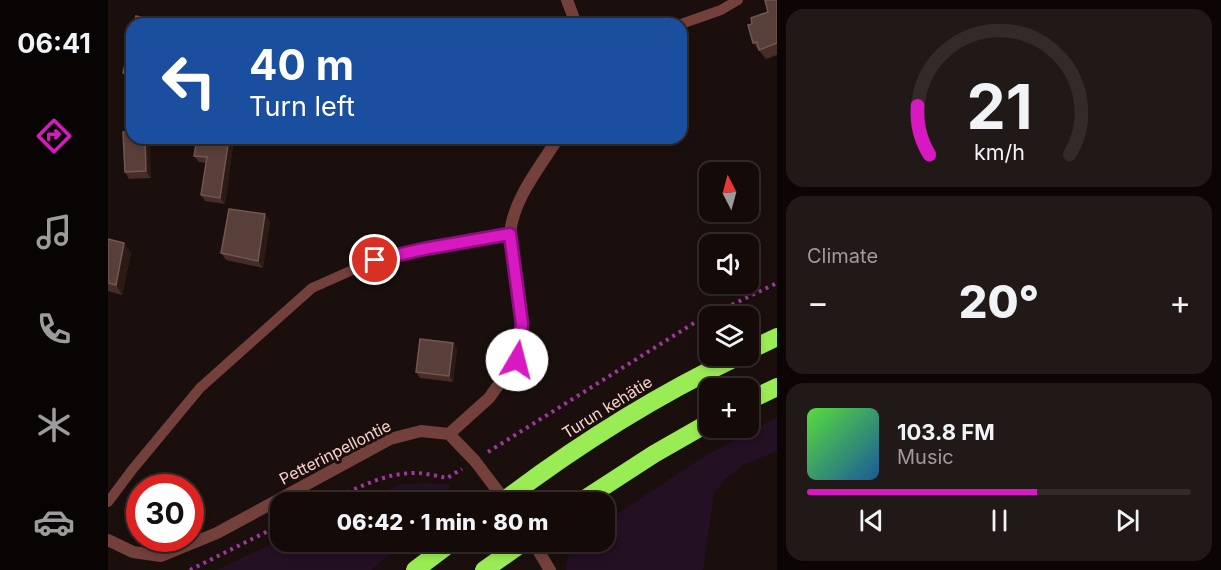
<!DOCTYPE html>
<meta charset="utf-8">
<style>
body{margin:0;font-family:Inter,sans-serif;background:#211917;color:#f1f3f6;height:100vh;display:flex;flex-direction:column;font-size:22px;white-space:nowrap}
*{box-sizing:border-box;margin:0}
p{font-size:20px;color:#9d9b9c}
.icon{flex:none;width:33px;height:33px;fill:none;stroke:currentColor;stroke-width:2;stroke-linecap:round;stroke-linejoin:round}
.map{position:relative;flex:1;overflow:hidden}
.sheet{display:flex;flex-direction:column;gap:9px;padding:9px;background:#0b0605;width:444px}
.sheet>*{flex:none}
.top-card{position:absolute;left:18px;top:18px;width:561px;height:126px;border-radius:18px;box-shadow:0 3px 9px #0003,0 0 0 2px #332b2a;background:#1a4fa0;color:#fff;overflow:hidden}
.needle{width:39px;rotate:354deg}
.fabs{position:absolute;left:591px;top:162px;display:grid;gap:12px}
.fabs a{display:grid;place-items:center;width:60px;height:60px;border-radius:12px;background:#140b09;box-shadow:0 3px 9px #0003,0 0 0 2px #332b2a;font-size:30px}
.speed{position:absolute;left:18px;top:474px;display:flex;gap:12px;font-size:30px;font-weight:700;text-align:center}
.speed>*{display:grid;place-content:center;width:78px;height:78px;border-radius:50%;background:#140b09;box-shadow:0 3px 9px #0003,0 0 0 2px #332b2a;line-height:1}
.speed .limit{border:9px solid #d22;background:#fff;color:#111}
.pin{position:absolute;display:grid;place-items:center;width:51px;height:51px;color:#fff;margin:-26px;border:3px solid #fff;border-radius:50%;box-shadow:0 2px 6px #0007}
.me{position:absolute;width:66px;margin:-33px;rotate:8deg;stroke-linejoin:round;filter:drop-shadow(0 0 4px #0008)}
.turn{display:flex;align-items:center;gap:21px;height:126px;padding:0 24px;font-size:27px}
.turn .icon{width:78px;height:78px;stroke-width:2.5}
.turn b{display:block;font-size:42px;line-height:51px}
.big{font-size:45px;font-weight:800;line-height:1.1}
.sheet .card{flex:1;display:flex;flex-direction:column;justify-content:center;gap:9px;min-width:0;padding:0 21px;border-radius:18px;background:#211917}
.sheet .dial{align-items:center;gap:0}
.dial svg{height:156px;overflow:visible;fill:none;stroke:#332b2a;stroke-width:7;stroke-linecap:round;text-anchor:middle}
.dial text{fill:#f1f3f6;stroke:none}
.song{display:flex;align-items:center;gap:18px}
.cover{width:72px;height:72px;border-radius:9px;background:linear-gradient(135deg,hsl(110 70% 55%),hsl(210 70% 35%))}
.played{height:6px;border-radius:3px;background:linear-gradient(90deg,#d818c0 60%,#332b2a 60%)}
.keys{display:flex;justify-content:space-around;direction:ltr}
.heat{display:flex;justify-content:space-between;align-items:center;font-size:33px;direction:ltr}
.trip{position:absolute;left:162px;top:492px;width:345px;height:60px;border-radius:18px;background:#140b09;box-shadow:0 3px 9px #0003,0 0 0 2px #332b2a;font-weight:800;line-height:60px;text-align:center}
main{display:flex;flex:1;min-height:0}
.tab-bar{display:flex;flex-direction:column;width:108px;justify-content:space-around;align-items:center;background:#080404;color:#9d9b9c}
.tab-bar .icon{width:42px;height:42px}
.tab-bar .active{color:#d818c0}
.tab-bar b{font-size:27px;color:#f1f3f6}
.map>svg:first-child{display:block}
.green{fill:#231023}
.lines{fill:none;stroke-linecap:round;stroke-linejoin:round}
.path{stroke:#9b399f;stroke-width:4;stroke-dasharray:3 4.5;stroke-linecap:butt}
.lane{stroke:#74403c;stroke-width:10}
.street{stroke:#74403c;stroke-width:12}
.highway{stroke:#99ec53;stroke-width:18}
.wall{fill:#462d27}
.shaded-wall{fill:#2c1a15}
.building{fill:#593f39;stroke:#725650;stroke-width:1.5}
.route-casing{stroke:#8c107d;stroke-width:15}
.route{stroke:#d818c0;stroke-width:10}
.labels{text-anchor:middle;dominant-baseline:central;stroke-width:6;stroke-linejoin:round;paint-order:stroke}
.street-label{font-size:16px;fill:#f9d1cb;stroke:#1a0f0c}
</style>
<main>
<nav class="tab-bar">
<b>06:41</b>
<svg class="icon active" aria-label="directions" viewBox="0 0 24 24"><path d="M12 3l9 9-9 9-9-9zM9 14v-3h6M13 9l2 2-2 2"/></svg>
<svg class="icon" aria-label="music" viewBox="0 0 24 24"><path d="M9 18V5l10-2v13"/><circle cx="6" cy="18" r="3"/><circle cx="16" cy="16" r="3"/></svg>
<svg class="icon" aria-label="phone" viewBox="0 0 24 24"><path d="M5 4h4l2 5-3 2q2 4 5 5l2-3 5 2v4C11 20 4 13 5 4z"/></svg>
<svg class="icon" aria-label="climate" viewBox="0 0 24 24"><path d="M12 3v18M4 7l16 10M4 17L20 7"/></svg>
<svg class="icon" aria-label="car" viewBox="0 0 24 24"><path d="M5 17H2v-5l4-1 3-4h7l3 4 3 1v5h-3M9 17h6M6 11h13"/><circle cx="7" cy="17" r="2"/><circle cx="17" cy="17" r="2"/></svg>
</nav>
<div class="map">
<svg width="669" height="570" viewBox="0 0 669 570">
<rect width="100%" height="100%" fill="#1a0f0c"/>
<path class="green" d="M669,417v34l-34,14 -17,14 -12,14 -11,77h-137c0,-12 4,-20 12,-28h26l1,-20 95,-63z
M323,483l19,2 -5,17h-84l40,-18z
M172,540v2h125l-34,28h-155z"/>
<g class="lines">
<path class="path" d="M380,452l206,-129 83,-40
M219,502c29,-13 56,-29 88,-29 11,0 22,3 32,5l15,-9
M82,570l90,-45"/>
<path class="lane" d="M573,24l40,-14 17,-10
M0,502l24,-32 68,-82 112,-100 63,-28 49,-11 86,-15"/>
<path class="street" d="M459,0l9,24
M341,434l40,-36 28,-39 5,-35 -12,-90c3,-35 30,-67 48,-96
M341,434l26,27 31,41
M0,540l25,12 28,4 56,-23 173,-94 31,-8 28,3
M425,542l17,28"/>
<path class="highway" d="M640,351l29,-14
M640,401l29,-14
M394,502c75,-57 153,-106 237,-146
M472,502l74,-48 56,-32
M307,570l37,-28
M376,570l40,-28"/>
</g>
<path class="wall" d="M669,0v55l-11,4 -13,-16 -1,-19 16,-12z
M24,33v50l-2,-1 -7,-9z
M15,132l28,46 -22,1 -4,-7z
M89,138h37l-9,66 -20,-3 -4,-6 5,-32 -7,-1 -5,-6z
M162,221l-7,47 -37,-8 -5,-7z
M0,239l23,14 -9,42 -14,-4z
M345,343l4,6 -4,33 -33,-4 -4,-6z"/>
<path class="shaded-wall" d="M37,138h5l1,40 -5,-7z
M121,138h5l-9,66 -5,-6z
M157,214l5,7 -7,47 -5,-7z
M16,243l7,10 -9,42 -6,-10z
M345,343l4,6 -4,33 -4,-6z"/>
<path class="building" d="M657,0h12v43l-18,7 -2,-8 -4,1 -5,-18 4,-1 -1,-6 17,-6z
M28,16l32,7v1h-34z
M24,33v42l-9,-2z
M15,132h9v6h13l1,33 -21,1z
M89,138h32l-9,60 -19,-3 6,-38 -13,-1z
M121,209l36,5 -7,47 -37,-8z
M0,239l16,4 -8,42 -8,-2z
M312,339l33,4 -4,33 -33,-4z"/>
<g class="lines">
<g class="route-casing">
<path id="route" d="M267,260l49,-11 86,-15 12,90 -5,36"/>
</g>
<use href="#route" class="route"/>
</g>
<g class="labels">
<g class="street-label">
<text transform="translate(499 407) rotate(-32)">Turun kehätie</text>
<text transform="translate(227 452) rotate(-27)">Petterinpellontie</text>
</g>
</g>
</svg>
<div class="fabs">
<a><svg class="needle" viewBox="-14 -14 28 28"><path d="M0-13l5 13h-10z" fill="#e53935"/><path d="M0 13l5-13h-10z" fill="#9d9b9c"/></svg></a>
<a><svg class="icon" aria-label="sound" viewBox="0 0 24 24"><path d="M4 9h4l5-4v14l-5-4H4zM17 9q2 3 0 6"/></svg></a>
<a><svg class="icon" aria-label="layers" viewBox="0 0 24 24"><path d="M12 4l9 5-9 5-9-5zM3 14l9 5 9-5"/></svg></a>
<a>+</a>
</div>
<div class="speed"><div class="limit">30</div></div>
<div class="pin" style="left:267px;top:260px;background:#d93025"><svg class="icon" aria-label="arrive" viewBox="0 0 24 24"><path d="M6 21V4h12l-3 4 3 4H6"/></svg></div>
<svg class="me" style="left:409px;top:360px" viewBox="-20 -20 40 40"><circle r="19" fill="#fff"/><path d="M0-13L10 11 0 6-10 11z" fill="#d818c0"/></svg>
<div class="trip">06:42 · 1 min · 80 m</div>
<div class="top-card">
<div class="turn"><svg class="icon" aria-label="left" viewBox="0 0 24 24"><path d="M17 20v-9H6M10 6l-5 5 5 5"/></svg><div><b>40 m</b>Turn left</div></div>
</div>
</div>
<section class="sheet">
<div class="card dial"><svg viewBox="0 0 100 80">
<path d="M14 69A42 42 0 1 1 86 69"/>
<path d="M14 69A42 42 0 0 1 8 44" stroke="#d818c0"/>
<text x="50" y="56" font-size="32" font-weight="700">21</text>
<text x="50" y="72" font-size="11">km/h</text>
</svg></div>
<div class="card"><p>Climate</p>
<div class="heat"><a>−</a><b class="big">20°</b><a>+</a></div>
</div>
<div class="card">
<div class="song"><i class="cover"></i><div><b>103.8 FM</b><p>Music</p></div></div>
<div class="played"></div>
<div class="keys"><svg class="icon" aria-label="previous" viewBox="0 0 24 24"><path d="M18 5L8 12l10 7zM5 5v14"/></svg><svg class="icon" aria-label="pause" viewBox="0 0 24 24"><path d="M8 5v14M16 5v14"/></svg><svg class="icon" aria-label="next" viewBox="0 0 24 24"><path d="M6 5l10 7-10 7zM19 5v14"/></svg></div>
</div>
</section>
</main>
